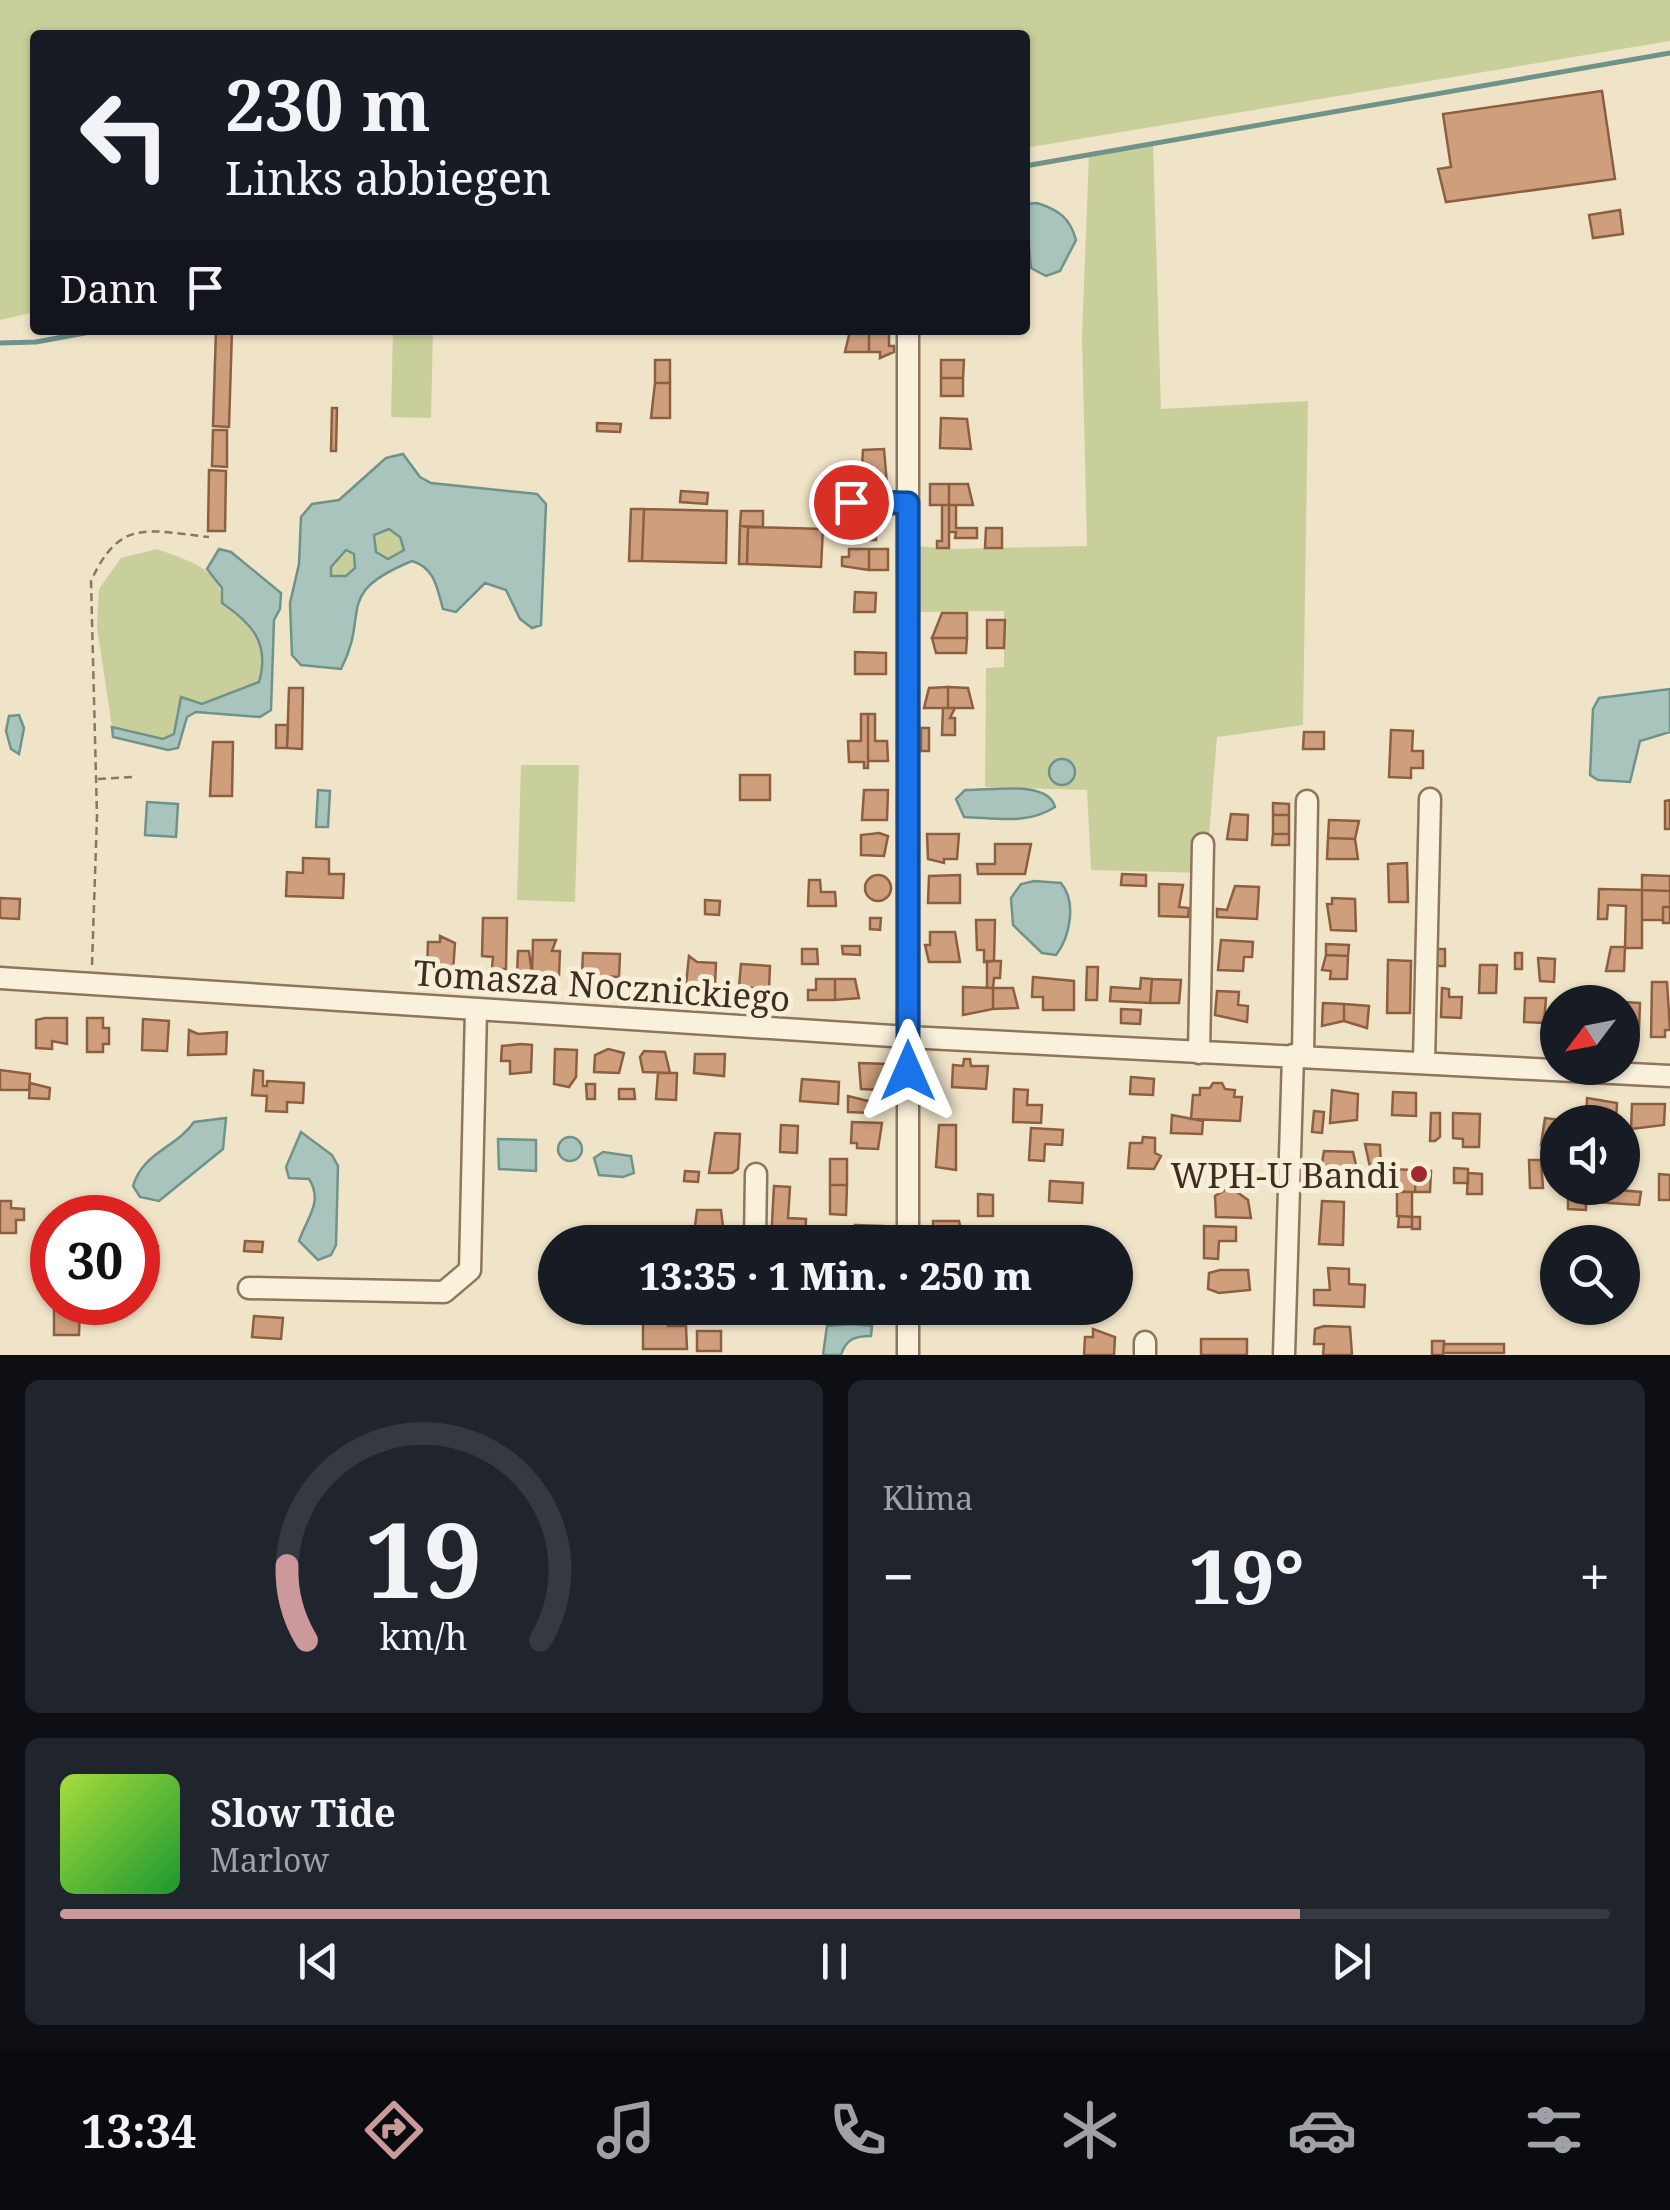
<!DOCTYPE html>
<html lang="de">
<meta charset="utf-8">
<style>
body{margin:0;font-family:"Noto Serif",serif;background:#20242c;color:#f1f3f6;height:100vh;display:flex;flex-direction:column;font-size:38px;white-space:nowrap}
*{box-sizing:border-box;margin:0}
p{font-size:32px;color:#9ea1a6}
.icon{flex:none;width:55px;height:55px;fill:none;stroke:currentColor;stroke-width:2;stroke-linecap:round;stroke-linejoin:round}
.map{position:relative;height:1355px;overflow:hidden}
.drawer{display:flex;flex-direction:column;gap:25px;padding:25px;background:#0d0f14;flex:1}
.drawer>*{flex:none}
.banner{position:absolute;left:30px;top:30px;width:1000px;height:305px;border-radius:10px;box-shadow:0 2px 8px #0004;background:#171b24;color:#f1f3f6;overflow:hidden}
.needle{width:65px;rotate:238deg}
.controls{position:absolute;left:1540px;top:985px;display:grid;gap:20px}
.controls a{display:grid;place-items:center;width:100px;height:100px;border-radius:50%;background:#171b24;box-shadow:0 2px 8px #0004;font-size:50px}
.speed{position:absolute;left:30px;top:1195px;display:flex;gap:20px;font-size:50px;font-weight:700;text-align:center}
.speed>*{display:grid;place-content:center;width:130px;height:130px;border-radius:50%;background:#171b24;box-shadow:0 2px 8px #0004;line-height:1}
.speed .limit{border:15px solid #d22;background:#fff;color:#111}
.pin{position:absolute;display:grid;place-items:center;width:85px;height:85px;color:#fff;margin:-42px;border:5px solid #fff;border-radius:50%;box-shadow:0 2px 10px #0007}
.me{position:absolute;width:110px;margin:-55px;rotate:0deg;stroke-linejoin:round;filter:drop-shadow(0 0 8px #0008)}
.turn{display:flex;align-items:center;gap:35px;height:210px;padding:0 30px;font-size:45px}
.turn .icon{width:130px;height:130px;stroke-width:2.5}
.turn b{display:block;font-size:70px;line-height:85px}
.then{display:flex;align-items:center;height:95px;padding:0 30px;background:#0003;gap:20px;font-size:38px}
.big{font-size:75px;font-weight:800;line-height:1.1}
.drawer .tile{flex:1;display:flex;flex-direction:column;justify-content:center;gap:15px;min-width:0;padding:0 35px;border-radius:15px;background:#20242c}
.drawer .dial{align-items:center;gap:0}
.dial svg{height:260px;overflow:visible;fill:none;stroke:#363941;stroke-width:7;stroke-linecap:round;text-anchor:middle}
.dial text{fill:#f1f3f6;stroke:none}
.song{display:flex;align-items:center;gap:30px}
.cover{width:120px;height:120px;border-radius:15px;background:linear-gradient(135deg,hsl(80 70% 55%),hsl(130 70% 35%))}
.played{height:10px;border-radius:5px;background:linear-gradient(90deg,#cc999b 80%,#363941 80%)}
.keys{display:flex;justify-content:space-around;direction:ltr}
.heat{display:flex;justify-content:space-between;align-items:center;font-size:55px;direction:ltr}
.drawer .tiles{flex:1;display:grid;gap:25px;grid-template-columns:1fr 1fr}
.tile:last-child{grid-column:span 2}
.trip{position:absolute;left:538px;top:1225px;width:595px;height:100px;border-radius:50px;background:#171b24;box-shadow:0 2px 8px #0004;font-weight:800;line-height:100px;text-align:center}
.dock{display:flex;height:160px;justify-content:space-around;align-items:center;background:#090b0e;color:#9ea1a6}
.dock .icon{width:70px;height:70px}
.dock .on{color:#cc999b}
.dock b{font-size:45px;color:#f1f3f6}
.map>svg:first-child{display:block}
.green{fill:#c9cf9b}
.water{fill:#a9c4bc;stroke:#6f938a;stroke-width:2.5;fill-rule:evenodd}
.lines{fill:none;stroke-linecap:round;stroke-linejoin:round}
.stream{stroke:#6f938a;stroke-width:5}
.building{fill:#cf9f7d;stroke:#8d5f41;stroke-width:2.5}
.minor-casing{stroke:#8d765c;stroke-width:25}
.path{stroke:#8d765c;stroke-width:2.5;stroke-dasharray:8 5;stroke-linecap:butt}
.minor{stroke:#faf1dc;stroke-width:20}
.route-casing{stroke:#114b97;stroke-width:25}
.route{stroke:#1a73e8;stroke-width:18}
.poi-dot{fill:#9e2a2b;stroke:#f7eed8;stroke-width:4}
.labels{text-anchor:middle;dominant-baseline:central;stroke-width:10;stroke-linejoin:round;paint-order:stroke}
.street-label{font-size:35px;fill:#3d2e20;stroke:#f7eed8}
.poi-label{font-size:35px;fill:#3d2e20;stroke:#f7eed8;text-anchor:end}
</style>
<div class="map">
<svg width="1670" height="1355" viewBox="0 0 1670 1355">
<rect width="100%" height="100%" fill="#f0e4c8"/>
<path class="green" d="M0,0h1670v41l-645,107v-113h-990v277l-35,8z
M1153,142l8,267 147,-8 -5,324 -86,12 -11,136 -115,-3 -4,-80 -102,-3 1,-119 18,-1v-56l-92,1 -3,-67 38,4 140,-3 -5,-210 7,-182z
M393,330h40l-2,88 -40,-1z
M389,529l11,8 4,14 -16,8 -12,-7 -3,-18z
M157,549c29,11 63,18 66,54 30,21 47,41 36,79l-57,22 -21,-7 -7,37 -11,5 -51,-12 -15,-100 2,-38 22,-31z
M346,550l8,3 1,15 -9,8h-16l1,-9z
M521,765h58l-4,137 -58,-2z"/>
<path class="water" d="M1037,203c22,7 33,15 39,37l-16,31 -14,5 -15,-8 -6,-64z
M403,454l17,23 11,6 106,11 9,10 -5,121 -9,3 -12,-9 -14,-29 -21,-7 -29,29 -13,-3c-6,-21 -8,-41 -31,-48 -80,33 -41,50 -71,108l-40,-4 -9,-10 -2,-52 9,-39 2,-47 11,-13 27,-4 47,-42zM389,529l11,8 4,13 -16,9 -12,-7 -2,-17zM346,550l8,4 1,14 -9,8h-15v-9z
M219,549l12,3 50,41 -1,16 -6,11 -3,90 -11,7 -64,-5 -9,5 -9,31 -10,2 -55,-13 -1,-10 51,12 11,-5 7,-37 21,7 57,-22c11,-38 -6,-58 -37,-79v-15l-15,-19z
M1670,689v43l-30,9 -10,41 -32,-2 -8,-5 3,-66 6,-11z
M19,715l5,13 -5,26 -8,-5 -5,-18 3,-15z
M1049 772a13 13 0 1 1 26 0a13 13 0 1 1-26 0Z
M318,790l12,1 -2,36h-12z
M965,790c24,1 83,-11 90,17 -28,18 -58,11 -91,10l-8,-18z
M147,802l31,2 -2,33 -31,-2z
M1034,881l27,2c16,19 9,54 -5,72l-14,-2 -29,-28 -2,-27 10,-14z
M226,1118l-3,31 -64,52 -19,-4 -7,-11c10,-34 43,-38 61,-64z
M301,1132l31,23 6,11 -2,79 -5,10 -13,5 -19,-19c7,-22 25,-39 10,-62l-20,-1 -3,-11z
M558 1149a12 12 0 1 1 24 0a12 12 0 1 1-24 0Z
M498,1139l38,1v31l-37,-2z
M603,1152l28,4 3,17 -11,4 -24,-2 -5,-17z
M852,1324l20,2 -1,10c-16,0 -25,3 -30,19h-18l4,-29z"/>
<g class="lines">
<path class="stream" d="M1025,166l645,-113
M0,343l36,-1 65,-12"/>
</g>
<path class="building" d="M1602,91l13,88 -169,23 -8,-33 13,-2 -8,-53z
M1620,210l3,24 -30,4 -4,-23z
M216,330h16l-3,97 -16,-1z
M850,331h19v21h-24z
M869,331h20v15h5v6l-14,6v-6h-11z
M655,360h15v23h-15z
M941,360h23l-1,18h-22z
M941,378h22v18h-22z
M655,383h15v35h-19z
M332,408h5l-1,43h-5z
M941,418l26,1 4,30 -31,-1z
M597,423l24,1 -1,8 -23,-1z
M213,430h14v37l-15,-1z
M884,449l3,36h-26l2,-35z
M209,470l17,1 -1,60h-17z
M930,484h19v21h-19z
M949,484h19l5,21h-24z
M681,491l27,2 -1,11 -27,-2z
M942,505h7v43h-12v-7h5z
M949,505h7v23h21v10h-22l1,-6h-7z
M631,509h13l-2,52h-13z
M644,509l83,2 -1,52 -84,-2z
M741,511h22v16l-23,-1z
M862,513h14v27h-14z
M740,526l8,1 -1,37h-8z
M748,527l75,2 -2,38 -74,-3z
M986,528h16v20h-17z
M849,549h20v21l-27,-4v-9h7z
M869,549h19v21h-19z
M855,592l21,1 -1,19h-21z
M942,613h25v25h-35z
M987,620h18l-1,28h-17z
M932,638h35l-1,15h-30z
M855,652l31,1v21h-31z
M948,687v21h-24l5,-20z
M948,687l20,1 5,20h-25z
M289,688h14l-1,61 -15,-1z
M943,708h12l-5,10h5v17h-13z
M861,714h7v54h-4v-6h-15l-1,-21h13z
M868,714h7v27h12l1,20h-20z
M276,725h12l-1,23h-11z
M921,728h8v23h-8z
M1391,730l22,1 -1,20h11v17h-12v10l-22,-1z
M1304,732h20v17h-21z
M213,742h20l-1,54h-22z
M740,775h30v25h-30z
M864,790h24l-1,30h-25z
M1670,800v29h-5v-28z
M1273,803l16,1v11h-16z
M1231,814l17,1 -1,25 -20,-1z
M1273,815h16v19h-16z
M1329,820l30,1 -4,18 -27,-1z
M879,833l9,3 -4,20 -23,-1v-20z
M927,834h32l-2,25h-13v4l-16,-4z
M1273,834h16v11h-17z
M1328,838l27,1 3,20h-31z
M995,844h36l-6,30h-47l-1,-10h18z
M303,858l26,1v15h15l-1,24 -57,-2 1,-24 16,1z
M1407,863l1,39h-19l-1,-38z
M1122,874l24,1v11l-25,-1z
M960,875v28h-32l1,-27z
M1642,875l28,1v15l-28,-1z
M865 888a13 13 0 1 1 26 0a13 13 0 1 1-26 0Z
M809,880h11l1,12h14l1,14h-28z
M1159,884l24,1 -4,22 10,1 -1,9 -29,-1z
M1235,886l24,1 -2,32 -40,-2v-8l10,1z
M1599,889l43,1v58h-17l1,-42 -18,-1 -1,14h-9z
M1642,890l28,1v16h-7v13h-21z
M0,898l20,1 -1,20 -19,-1z
M1332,898l23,1 1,32 -25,-1 -4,-26h5z
M705,900l15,1 -1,14 -14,-1z
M1663,907h7v16h-7z
M483,918h24l-1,51h-14l1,-12 -11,-1z
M870,918h11l-1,12 -10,-1z
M976,920h19l-1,41 -10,1v-12h-7z
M930,932h25l5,30h-31l-4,-17h5z
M440,936l15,7 -2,29 -26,-1 1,-29h12z
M533,940h23l-4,11h8l-1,24h-27z
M1221,940l32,2 -1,15h-8l-1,14 -25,-1z
M1326,944l23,1 -1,11 -22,-1z
M842,946h18v9l-17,-1z
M1611,947h14l-1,24h-18z
M802,949h15l1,15h-16z
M1435,949h10v17h-10z
M518,951h11l3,24h-15z
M583,953l37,1 -1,23 -37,-2z
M1515,953h7v16h-7z
M1326,955l22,1 -1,23h-17l1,-8 -9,-1z
M689,956l8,6 19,1 -1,23 -29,-2z
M1538,958l17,1 -1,23 -14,-1z
M1388,960l23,1 -1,52h-23z
M1001,961l-1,17h-6l-1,10h-6v-27z
M741,964l29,2 -1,23 -30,-2z
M1480,965h17l-1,28h-17z
M1087,967h11l-1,33h-11z
M1033,977l41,4v29h-31v-13h-11z
M1141,978l11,1 -2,24 -40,-2 1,-14 29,2z
M816,979h19v21h-27v-10h8z
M835,979h20l4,19 -24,2z
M1152,979l29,1 -2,23h-29z
M1652,982h15l3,48h-5v7h-14z
M963,987l30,1v21l-30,6z
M993,988h20l5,20 -25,1z
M1442,988l7,1v8h13l-1,21 -20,-1z
M1217,991l22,1 -1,13 10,1 -1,16 -32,-7z
M1525,998h21l-2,25 -20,-1z
M1564,998l29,2v2h-29z
M1624,1002l16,1 -1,26 -11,-1v5h-6z
M1323,1003l21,1v17l-22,5z
M1344,1004l25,2 -2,22 -23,-7z
M1121,1009l20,1 -1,14 -19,-1z
M45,1018h22v26l-15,-3v8l-16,-1v-28z
M87,1018h16v10h6v16h-6v8h-16z
M143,1019l26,2 -2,30 -25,-1z
M189,1030l9,4 29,-2 -1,22 -38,1z
M521,1044l11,1 -1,27 -21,2v-13h-9l1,-15z
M555,1049l22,1 -1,27 -7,10 -15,-3z
M608,1049l16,4 -5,20 -25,-1 1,-17z
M644,1051l21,1 5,21 -27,-1 -3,-15z
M695,1054h30l-1,22 -30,-3z
M964,1059h6l1,7h17l-2,23 -34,-2 1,-22 10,1z
M859,1063l28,1 -6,26 -20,-1z
M0,1070l30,4 -1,16h-29z
M254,1070l9,1v15h4v-5l37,2 -1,20 -16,-1v10l-21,-1 1,-15 -15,-1z
M658,1073h19l-1,27 -20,-1z
M1131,1077l23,2 -1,16 -23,-1z
M802,1079l37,3 -1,22 -38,-3z
M30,1083l20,5 -1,11 -20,-1z
M1213,1083h9l3,6 10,1 -1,7h8l-2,24 -49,-2 2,-24h7v-7h10z
M586,1084h9v15h-8z
M619,1089h15l1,10h-16z
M1014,1089l14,1 -1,15h15l-1,18 -28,-1z
M1332,1090l26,4 -1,26 -27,3z
M1393,1092l23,1v23l-24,-1z
M848,1096l24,6v11l-24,-1z
M1587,1098l30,5 -1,19h-30z
M1632,1104h33l-1,21 -33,4z
M1314,1111l10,1 -2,21 -10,-1z
M1431,1113h9v24l-5,4h-5z
M1453,1113l27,1 -1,33h-16v-8l-10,-1z
M1172,1115l31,6 -1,13 -31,-1z
M1545,1118l23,3 -10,1v23h-17z
M852,1122l30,1 -4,26 -21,-1v-5h-6z
M781,1125l17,1 -1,27 -17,-1z
M939,1125h17v45l-20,-3z
M1031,1128l32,2 -1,15 -17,-1 -1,17 -15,-1z
M715,1133l25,1 -2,35 -6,4h-23z
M1143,1137l12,1v15l6,3 -7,13 -26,-1 2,-25h12z
M1365,1144l15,1 1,22h-11z
M1324,1151l29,1 3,13 -3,11 -20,3 1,-4h-14z
M830,1159h17v26h-17z
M1529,1160h12l2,28h-13z
M1454,1168l14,1v14h-14z
M1382,1169l34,1 -1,22 -34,-1z
M1416,1170l15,1 -1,21h-15z
M685,1171l14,1 -1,10 -14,-1z
M1468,1173l14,1v20h-15z
M1659,1174l11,1v25h-11z
M1050,1181l33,2 -1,20 -33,-2z
M830,1185h17l-1,30 -16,-1z
M774,1186l16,1 -2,31 18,1 -1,22 -34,1z
M1230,1187l18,13 3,18 -35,-1 -1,-21z
M1568,1188h18v22l-18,-1z
M1596,1188l45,4 -2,13 -44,-3z
M1397,1192h15v25l-15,-1z
M978,1194l15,1v21h-15z
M0,1201h11v7l13,1v11h-8v13h-16z
M1322,1201l22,1 -1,43 -24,-1z
M697,1210h24l3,25 -3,7h-28z
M84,1212h22v6h-22z
M1399,1216l13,1v10h-14z
M1412,1217h8v12h-8z
M933,1221h26l4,16 -5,5h-25z
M855,1225l27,1 -2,15 5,1h-31z
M1204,1226l32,1v14h-17l-1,18 -14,-1z
M656,1234l1,8h-17l-1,-7z
M245,1241l18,1 -1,10 -18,-1z
M138,1245l20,1v10l-20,-1z
M1328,1268l21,1v15l16,1 -1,22 -50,-2v-15h16z
M1220,1270h28l2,20 -31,3 -11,-4 1,-16z
M54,1302h26l-1,33h-25z
M827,1308h16l-1,13 -15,-1z
M668,1309v17h18l1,23h-44v-39z
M254,1316l29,2 -2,21 -29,-2z
M1324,1326l26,1 2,28h-29l1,-11h-10l1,-15z
M1093,1329l22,8 -1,18h-30l1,-18h8z
M697,1331h24v20h-24z
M1201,1339h46v16h-46z
M1432,1341h12l-1,14h-11z
M1444,1344h60v9h-61z"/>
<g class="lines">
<g class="minor-casing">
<path id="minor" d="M908,330v912
M851,503h57
M0,978l908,59 762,39
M1199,1053l4,-209
M1303,1056l4,-255
M1424,1062l6,-263
M755,1242l1,-68
M249,1288l195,4 26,-22 6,-260
M908,1355v-47
M1145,1355v-13
M1284,1355l9,-300"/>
</g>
<path class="path" d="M98,779l36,-2
M92,965l5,-149 -6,-235c29,-64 58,-50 118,-44"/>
<use href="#minor" class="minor"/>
</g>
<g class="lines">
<g class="route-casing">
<path id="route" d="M851,502l57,1v568"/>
</g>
<use href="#route" class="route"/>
</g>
<circle class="poi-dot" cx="1419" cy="1174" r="10"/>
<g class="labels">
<g class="street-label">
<text transform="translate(602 985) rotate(4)">Tomasza Nocznickiego</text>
</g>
<g class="poi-label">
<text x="1399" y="1174">WPH-U Bandi</text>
</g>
</g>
</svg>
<div class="controls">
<a><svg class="needle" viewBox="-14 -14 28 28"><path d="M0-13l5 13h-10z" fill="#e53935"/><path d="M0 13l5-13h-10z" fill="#9ea1a6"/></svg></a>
<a><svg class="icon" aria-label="sound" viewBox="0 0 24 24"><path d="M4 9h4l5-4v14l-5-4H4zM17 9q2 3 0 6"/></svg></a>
<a><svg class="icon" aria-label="search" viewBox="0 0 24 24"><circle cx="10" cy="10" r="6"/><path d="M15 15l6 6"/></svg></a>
</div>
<div class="speed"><div class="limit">30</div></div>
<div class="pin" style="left:851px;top:502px;background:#d93025"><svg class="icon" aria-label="arrive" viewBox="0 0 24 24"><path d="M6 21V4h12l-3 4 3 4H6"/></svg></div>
<svg class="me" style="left:908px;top:1071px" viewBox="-20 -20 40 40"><path d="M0-17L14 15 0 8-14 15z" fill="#1a73e8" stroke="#fff" stroke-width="4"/></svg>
<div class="trip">13:35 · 1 Min. · 250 m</div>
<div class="banner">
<div class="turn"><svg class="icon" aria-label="left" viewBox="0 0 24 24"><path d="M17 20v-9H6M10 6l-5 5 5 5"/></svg><div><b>230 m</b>Links abbiegen</div></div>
<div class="then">Dann<svg class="icon" aria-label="arrive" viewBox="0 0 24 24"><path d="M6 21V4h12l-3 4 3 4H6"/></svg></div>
</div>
</div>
<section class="drawer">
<div class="tiles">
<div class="tile dial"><svg viewBox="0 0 100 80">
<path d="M14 69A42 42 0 1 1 86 69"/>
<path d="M14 69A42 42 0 0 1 8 46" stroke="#cc999b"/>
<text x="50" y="56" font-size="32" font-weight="700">19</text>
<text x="50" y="72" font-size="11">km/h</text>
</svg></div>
<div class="tile"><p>Klima</p>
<div class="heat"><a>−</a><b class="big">19°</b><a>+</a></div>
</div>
<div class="tile">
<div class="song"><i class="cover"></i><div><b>Slow Tide</b><p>Marlow</p></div></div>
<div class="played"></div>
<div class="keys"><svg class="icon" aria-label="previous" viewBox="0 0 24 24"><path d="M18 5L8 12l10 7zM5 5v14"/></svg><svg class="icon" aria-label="pause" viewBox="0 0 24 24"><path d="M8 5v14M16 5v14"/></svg><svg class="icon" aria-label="next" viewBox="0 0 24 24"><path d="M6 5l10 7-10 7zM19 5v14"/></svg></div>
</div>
</div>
</section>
<nav class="dock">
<b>13:34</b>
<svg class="icon on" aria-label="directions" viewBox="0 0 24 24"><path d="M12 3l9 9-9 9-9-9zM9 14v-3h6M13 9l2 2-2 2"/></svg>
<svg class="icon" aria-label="music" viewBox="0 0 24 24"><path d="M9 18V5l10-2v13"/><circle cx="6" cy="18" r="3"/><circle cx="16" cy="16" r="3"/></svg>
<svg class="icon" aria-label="phone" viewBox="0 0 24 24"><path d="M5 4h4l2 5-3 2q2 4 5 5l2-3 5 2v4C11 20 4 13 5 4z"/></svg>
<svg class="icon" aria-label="climate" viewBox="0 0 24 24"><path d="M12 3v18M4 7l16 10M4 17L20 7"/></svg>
<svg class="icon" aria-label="car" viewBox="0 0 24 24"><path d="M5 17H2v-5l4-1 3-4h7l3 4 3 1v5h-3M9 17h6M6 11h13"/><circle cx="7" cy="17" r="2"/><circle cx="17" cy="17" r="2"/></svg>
<svg class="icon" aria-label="filters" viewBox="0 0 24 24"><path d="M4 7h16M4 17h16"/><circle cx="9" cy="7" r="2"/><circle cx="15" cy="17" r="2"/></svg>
</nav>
